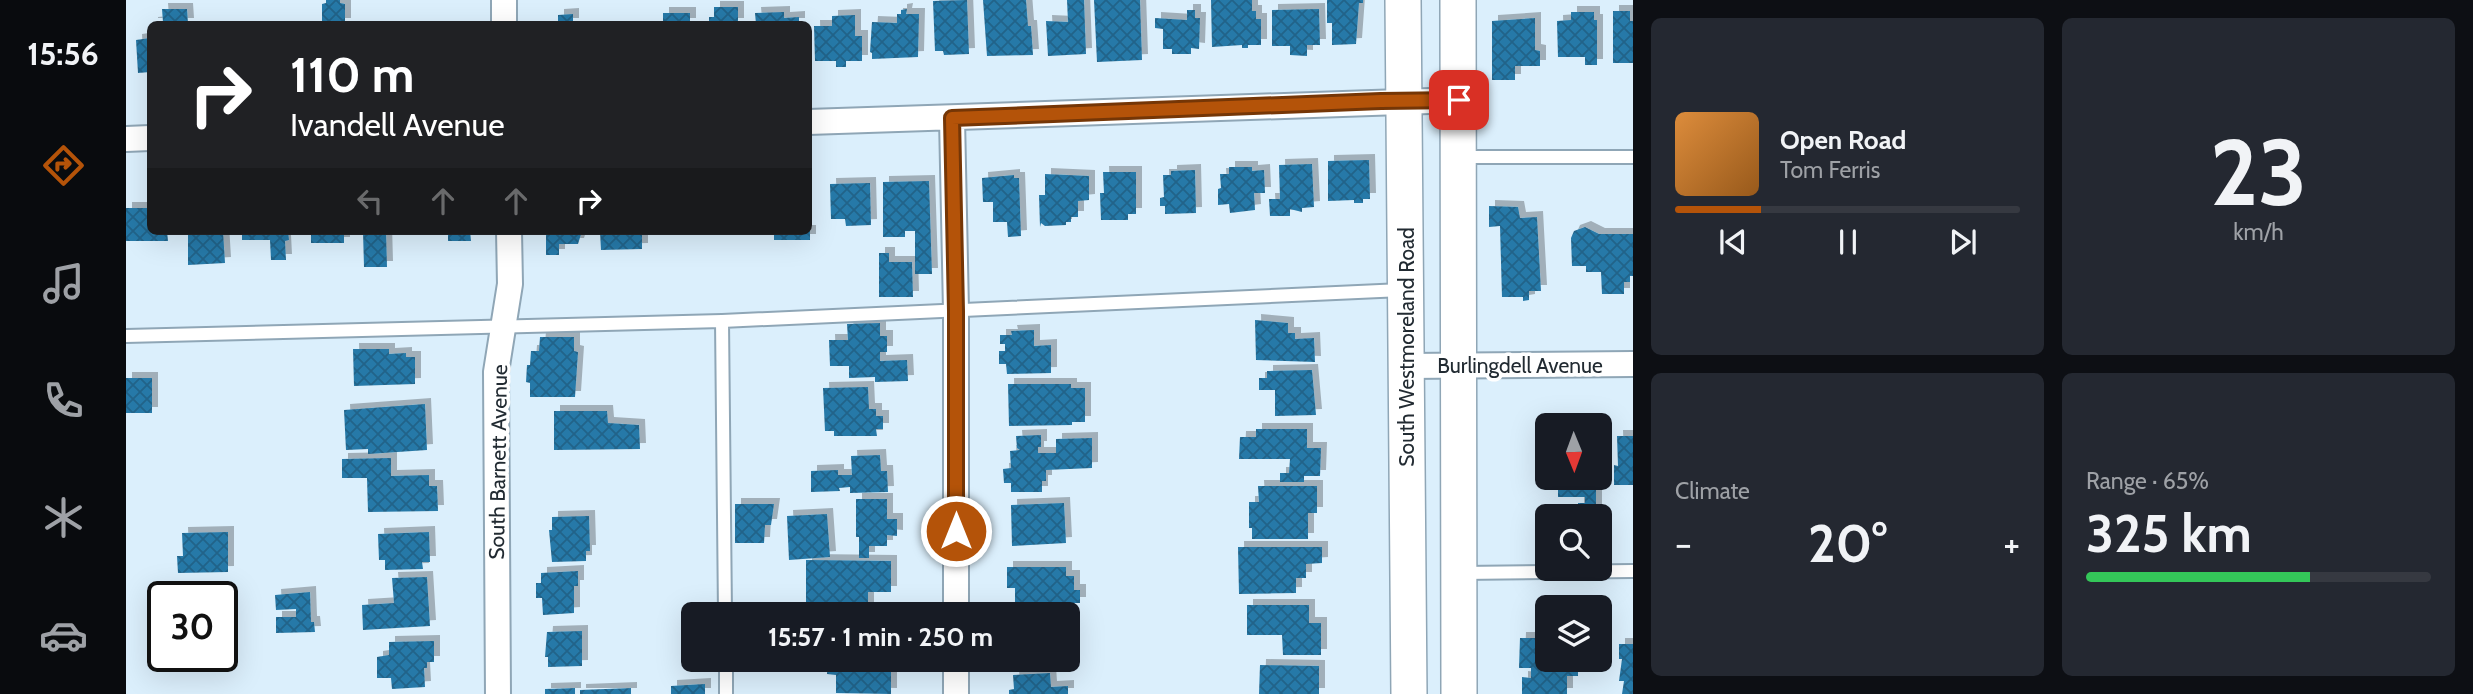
<!DOCTYPE html>
<meta charset="utf-8">
<style>
body{margin:0;font-family:Cabin,sans-serif;background:#242831;color:#f1f3f6;height:100vh;display:flex;flex-direction:column;font-size:26px;white-space:nowrap}
*{box-sizing:border-box;margin:0}
p{font-size:23px;color:#9ea1a6}
.icon{flex:none;width:38px;height:38px;fill:none;stroke:currentColor;stroke-width:2;stroke-linecap:round;stroke-linejoin:round}
.map{position:relative;flex:1;overflow:hidden}
.drawer{display:flex;flex-direction:column;gap:18px;padding:18px;background:#0d0f14;width:840px}
.drawer>*{flex:none}
.banner{position:absolute;left:21px;top:21px;width:665px;height:214px;border-radius:10px;box-shadow:0 7px 28px #0002;background:#202124;color:#fff;overflow:hidden}
.needle{width:46px;rotate:179deg}
.tools{position:absolute;left:1409px;top:413px;display:grid;gap:14px}
.tools a{display:grid;place-items:center;width:77px;height:77px;border-radius:10px;background:#171b24;box-shadow:0 7px 28px #0002;font-size:35px}
.speed{position:absolute;left:21px;top:581px;display:flex;gap:14px;font-size:35px;font-weight:700;text-align:center}
.speed>*{display:grid;place-content:center;width:91px;height:91px;border-radius:50%;background:#171b24;box-shadow:0 7px 28px #0002;line-height:1}
.speed .limit{border:4px solid #111;border-radius:10px;background:#fff;color:#111}
.pin{position:absolute;display:grid;place-items:center;width:60px;height:60px;color:#fff;margin:-30px;border-radius:14px;box-shadow:0 4px 10px #0006}
.me{position:absolute;width:77px;margin:-38px;rotate:0deg;stroke-linejoin:round;filter:drop-shadow(0 0 5px #0008)}
.turn{display:flex;align-items:center;gap:24px;height:147px;padding:0 28px;font-size:32px}
.turn .icon{width:91px;height:91px;stroke-width:2.5}
.turn b{display:block;font-size:49px;line-height:60px}
.lanes{display:flex;align-items:center;height:66px;padding:0 28px;background:#0003;justify-content:center;gap:35px;direction:ltr}
.lanes .off{opacity:.35}
.big{font-size:52px;font-weight:800;line-height:1.1}
.drawer .tile{flex:1;display:flex;flex-direction:column;justify-content:center;gap:10px;min-width:0;padding:0 24px;border-radius:10px;background:#242831}
.drawer .dial{align-items:center;gap:0}
.dial b{font-size:91px;line-height:1}
.song{display:flex;align-items:center;gap:21px}
.cover{width:84px;height:84px;border-radius:10px;background:linear-gradient(135deg,hsl(30 70% 55%),hsl(30 70% 35%))}
.played{height:7px;border-radius:4px;background:linear-gradient(90deg,#b45309 25%,#363941 25%)}
.keys{display:flex;justify-content:space-around;direction:ltr}
.heat{display:flex;justify-content:space-between;align-items:center;font-size:38px;direction:ltr}
.charge{height:10px;border-radius:5px;background:linear-gradient(90deg,#34c759 65%,#363941 0)}
.drawer .tiles{flex:1;display:grid;gap:18px;grid-template-columns:repeat(2,1fr)}
.trip{position:absolute;left:555px;top:602px;width:399px;height:70px;border-radius:10px;background:#171b24;box-shadow:0 7px 28px #0002;font-weight:800;line-height:70px;text-align:center}
main{display:flex;flex:1;min-height:0}
.tabs{display:flex;flex-direction:column;width:126px;justify-content:space-around;align-items:center;background:#090b0e;color:#9ea1a6}
.tabs .icon{width:49px;height:49px}
.tabs .current{color:#b45309}
.tabs b{font-size:32px;color:#f1f3f6}
.map>svg:first-child{display:block}
.building{fill:url(#building-cross-hatch);filter:url(#shadow)}
.lines{fill:none;stroke-linecap:round;stroke-linejoin:round}
.service-casing{stroke:#8fa6b6;stroke-width:16}
.minor-casing{stroke:#8fa6b6;stroke-width:28}
.secondary-casing{stroke:#8fa6b6;stroke-width:38}
.service{stroke:#fff;stroke-width:12}
.minor{stroke:#fff;stroke-width:24}
.secondary{stroke:#fff;stroke-width:35}
.route-casing{stroke:#753606;stroke-width:18}
.route{stroke:#b45309;stroke-width:12}
.labels{text-anchor:middle;dominant-baseline:central;stroke-width:7;stroke-linejoin:round;paint-order:stroke}
.street-label{font-size:21px;fill:#222b32;stroke:#fff}
</style>
<main>
<nav class="tabs">
<b>15:56</b>
<svg class="icon current" aria-label="directions" viewBox="0 0 24 24"><path d="M12 3l9 9-9 9-9-9zM9 14v-3h6M13 9l2 2-2 2"/></svg>
<svg class="icon" aria-label="music" viewBox="0 0 24 24"><path d="M9 18V5l10-2v13"/><circle cx="6" cy="18" r="3"/><circle cx="16" cy="16" r="3"/></svg>
<svg class="icon" aria-label="phone" viewBox="0 0 24 24"><path d="M5 4h4l2 5-3 2q2 4 5 5l2-3 5 2v4C11 20 4 13 5 4z"/></svg>
<svg class="icon" aria-label="climate" viewBox="0 0 24 24"><path d="M12 3v18M4 7l16 10M4 17L20 7"/></svg>
<svg class="icon" aria-label="car" viewBox="0 0 24 24"><path d="M5 17H2v-5l4-1 3-4h7l3 4 3 1v5h-3M9 17h6M6 11h13"/><circle cx="7" cy="17" r="2"/><circle cx="17" cy="17" r="2"/></svg>
</nav>
<div class="map">
<svg width="1507" height="694" viewBox="0 0 1507 694">
<defs>
<pattern id="building-cross-hatch" width="8" height="8" patternUnits="userSpaceOnUse" patternTransform="scale(1.75)"><rect width="8" height="8" fill="#2679a8"/><path d="M0 0l8 8M0 8l8-8" fill="none" stroke="#206389"/></pattern>
<filter id="shadow"><feDropShadow dx="6" dy="-6" stdDeviation="0" flood-color="#0004"/></filter>
</defs>
<rect width="100%" height="100%" fill="#dbeffc"/>
<path class="building" d="M200,0h14v3l5,1v20h-23v-20l4,-1z
M841,0l2,54 -25,1 -1,-4h-8l-2,-50z
M857,0h43l2,26h3l2,29 -46,1z
M941,0h17l2,54 -38,2 -2,-35 22,1z
M968,0h46l2,60 -45,2z
M1085,0h41v11h4v8h5v26h-13v3h-6v-3l-30,2z
M1201,0h36v3h-4l-3,41 -24,1v-22h-5z
M588,7h24v17h-29v-7h5z
M36,9h25l1,15h-36v-1l11,-1z
M781,9l-1,5h13l-1,43 -46,2v-6l-2,-1 2,-30 25,1v-9h4v-4z
M1193,9l1,36h-13v11l-17,-1v-9h-18v-36z
M1061,10h8v8h5l-1,31 -8,-1v6h-19v-5h-9v-20l-8,-1v-10l32,2z
M1487,11h17v10h3v42h-20z
M658,12v6l15,-1v7h-43l-1,-11z
M1445,12h23v8h3v45h-12v-8h-27l-1,-36 14,-1z
M537,13h27v11h-27z
M447,14v10h-15v-9z
M729,15v21h7v25h-16v6h-10v-6h-21l-1,-35h18v-10z
M1409,18v32l5,1v15h-25v14h-23v-59z
M24,38v34l-12,1 -2,-33z
M1243,160l1,39h-7v4h-9v-3l-26,1v-40z
M1186,164l2,43 -12,1v4l-12,-3v7h-20l-1,-17h11l-1,-34z
M1103,167h23v4l12,-1 1,23h-11l1,17 -25,3 -1,-9 -11,1v-16l3,-1 -1,-14h9z
M1069,170l1,43 -31,1v-8h-5v-8l4,-1 -1,-22h8v-4z
M977,172h33v42h-8v6h-27l-1,-27h4z
M919,174l44,2v24l-11,1v16h-7v5h-5v3l-21,1 -4,-3 -1,4 -1,-32h6z
M888,175v3h5l2,58 -13,1 -1,-15h-14v-20h-10l-1,-24z
M803,181l3,93h-17v-43h-10v6h-22v-55z
M744,183l1,42 -25,1 -1,-7h-14l-1,-35z
M1363,206l29,1 2,11 17,-1 4,74h-12v9l-6,1v-4h-21l-2,-71 -11,1z
M0,208h24v23h17l1,10h-42z
M1459,227l14,7h34v42h-3v6h-6v12h-22l-1,-22h-15v-6h-14l-1,-28 3,-7z
M62,231h35l2,32 -37,2z
M116,231h46l1,9 -4,1 1,19h-15l-1,-20h-28z
M185,231h33v12h-33z
M237,231h23l1,36h-23z
M322,231h22l1,10h-23z
M420,231h36l-4,13h-19v11h-13z
M474,231h42v18l-41,1z
M648,231h36v9h-36z
M753,253h10v9h23l1,35h-34z
M1129,320l33,3v10h7v6l19,-1 1,24 -59,-2z
M754,323v13h7v16h-7v9l27,-1 1,21 -33,1v-5l-26,1v-12h-19l-1,-26h19l-1,-16z
M908,330v16l17,-1v28l-44,1 -1,-10h-7v-13h6v-7h-5v-9h12l-1,-4z
M414,337h34v14l4,1 -3,45h-45v-14l-4,-1 1,-17h3l1,-14h8z
M227,349h36v5l17,-1v4h9v27l-61,2z
M1186,370l4,45 -41,1v-26h-16v-12h8v-7z
M0,378h26v35h-26z
M882,384h63v4h14v34h-13v3l-63,1z
M742,387l1,22h7v7h7v13h-7l1,7h-43v-5h-9l-2,-43z
M299,404l2,46 -59,4v-5l-22,1 -2,-40z
M428,411h53l1,12 31,2 1,24 -86,1z
M1130,429h51v19h14l-1,28h-16v6h-24v-9h9l1,-14h-51l1,-22h16z
M915,435v12h-3v6h18v-14l36,-1v30l-46,2v11h-4v11h-31v-9h-7l-1,-14 8,-1 -1,-17 10,-1 -3,-2 -1,-12z
M1491,436h16v49h-19v-20l4,1z
M754,455l1,16h6l1,21 -38,1v-6l-11,1 1,3 -29,1v-21l27,-1v5h14l-1,-19z
M265,458v18l38,-1v11h8l1,25 -70,1 -1,-34h-25v-19z
M1437,478h33v38h-18v-13h7v-6h-27v-17z
M1132,486h59v27h-9v26h-56v-11h-3v-26h10z
M730,499h31v20h10v17l-10,-1v11h-18v12h-10v-21h-3z
M938,503l2,40 -54,3 -1,-41z
M609,504h39l-3,21h-6l-1,18h-29z
M701,514l3,43 -41,3 -2,-44z
M463,516l1,35h-4v10l-34,1 -3,-32h3v-13z
M102,532v40l-50,1 -1,-17h6l-1,-23z
M303,532l1,30h-8l1,7 -38,1v-10h-6l-1,-26z
M1112,547h84v16l-16,1v14h-10v15l-57,1z
M680,560l85,1v31h-23v20h-62z
M881,567h59v9h8v14h6v13h-65v-15h-8z
M452,571v15h-4v27l-31,2 -1,-17h-6v-15h5v-10z
M301,577l3,49 -67,4 -1,-25 32,-2 -2,-25z
M184,592l1,30h3l1,10 -39,1v-16h20v-8l-20,1 -1,-15z
M1121,605h62v18h12v32h-38l-1,-20h-35z
M456,631v35l-34,1v-10h-3l2,-25z
M1394,638h27v22h31v16h-11v18h-45v-17l9,1v-10h-12z
M308,641v21h-7v6h-3l1,19 -33,2 -1,-11h-14v-21l12,-2v-13z
M1493,644h14v50h-11l2,-13h-5l3,-22h-3z
M702,660h63v34l-55,-1v-18l-9,-1z
M889,660h37v3l-37,2z
M1134,665l59,1v28h-60z
M924,673l1,14 17,-1v8h-59v-4l5,-1 -1,-14z
M579,684v10h-34v-8z
M449,688v6h-30v-5z
M505,688v6h-51v-4z"/>
<g class="lines">
<g class="service-casing">
<path id="service" d="M1336,157h171
M596,321l3,293
M0,336l596,-15 680,-31
M1336,573l171,-2
M600,660v34"/>
</g>
<g class="minor-casing">
<path id="minor" d="M378,0v24
M826,118l4,193v303
M682,122l651,-22
M0,139l24,-1
M1281,366l226,-2
M830,660v34
M372,694l-2,-322 14,-88 -1,-53"/>
</g>
<g class="secondary-casing">
<path id="secondary" d="M1277,0l6,694
M1332,0l1,694"/>
</g>
<use href="#service" class="service"/>
<use href="#minor" class="minor"/>
<use href="#secondary" class="secondary"/>
</g>
<g class="lines">
<g class="route-casing">
<path id="route" d="M830,531v-220l-4,-193 429,-17 78,-1"/>
</g>
<use href="#route" class="route"/>
</g>
<g class="labels">
<g class="street-label">
<text transform="translate(1280 347) rotate(-90)">South Westmoreland Road</text>
<text x="1394" y="365">Burlingdell Avenue</text>
<text transform="translate(372 462) rotate(-89)">South Barnett Avenue</text>
</g>
</g>
</svg>
<div class="tools">
<a><svg class="needle" viewBox="-14 -14 28 28"><path d="M0-13l5 13h-10z" fill="#e53935"/><path d="M0 13l5-13h-10z" fill="#9ea1a6"/></svg></a>
<a><svg class="icon" aria-label="search" viewBox="0 0 24 24"><circle cx="10" cy="10" r="6"/><path d="M15 15l6 6"/></svg></a>
<a><svg class="icon" aria-label="layers" viewBox="0 0 24 24"><path d="M12 4l9 5-9 5-9-5zM3 14l9 5 9-5"/></svg></a>
</div>
<div class="speed"><div class="limit">30</div></div>
<div class="pin" style="left:1333px;top:100px;background:#d93025"><svg class="icon" aria-label="arrive" viewBox="0 0 24 24"><path d="M6 21V4h12l-3 4 3 4H6"/></svg></div>
<svg class="me" style="left:830px;top:531px" viewBox="-20 -20 40 40"><circle r="17" fill="#b45309" stroke="#fff" stroke-width="3"/><path d="M0-11L8 9 0 5-8 9z" fill="#fff"/></svg>
<div class="trip">15:57 · 1 min · 250 m</div>
<div class="banner">
<div class="turn"><svg class="icon" aria-label="right" viewBox="0 0 24 24"><path d="M7 20v-9h11M14 6l5 5-5 5"/></svg><div><b>110 m</b>Ivandell Avenue</div></div>
<div class="lanes"><svg class="icon off" aria-label="left" viewBox="0 0 24 24"><path d="M17 20v-9H6M10 6l-5 5 5 5"/></svg><svg class="icon off" aria-label="ahead" viewBox="0 0 24 24"><path d="M12 20V5M6 11l6-6 6 6"/></svg><svg class="icon off" aria-label="ahead" viewBox="0 0 24 24"><path d="M12 20V5M6 11l6-6 6 6"/></svg><svg class="icon" aria-label="right" viewBox="0 0 24 24"><path d="M7 20v-9h11M14 6l5 5-5 5"/></svg></div>
</div>
</div>
<section class="drawer">
<div class="tiles">
<div class="tile">
<div class="song"><i class="cover"></i><div><b>Open Road</b><p>Tom Ferris</p></div></div>
<div class="played"></div>
<div class="keys"><svg class="icon" aria-label="previous" viewBox="0 0 24 24"><path d="M18 5L8 12l10 7zM5 5v14"/></svg><svg class="icon" aria-label="pause" viewBox="0 0 24 24"><path d="M8 5v14M16 5v14"/></svg><svg class="icon" aria-label="next" viewBox="0 0 24 24"><path d="M6 5l10 7-10 7zM19 5v14"/></svg></div>
</div>
<div class="tile dial"><b>23</b><p>km/h</p></div>
<div class="tile"><p>Climate</p>
<div class="heat"><a>−</a><b class="big">20°</b><a>+</a></div>
</div>
<div class="tile"><p>Range · 65%</p><b class="big">325 km</b><div class="charge"></div></div>
</div>
</section>
</main>
